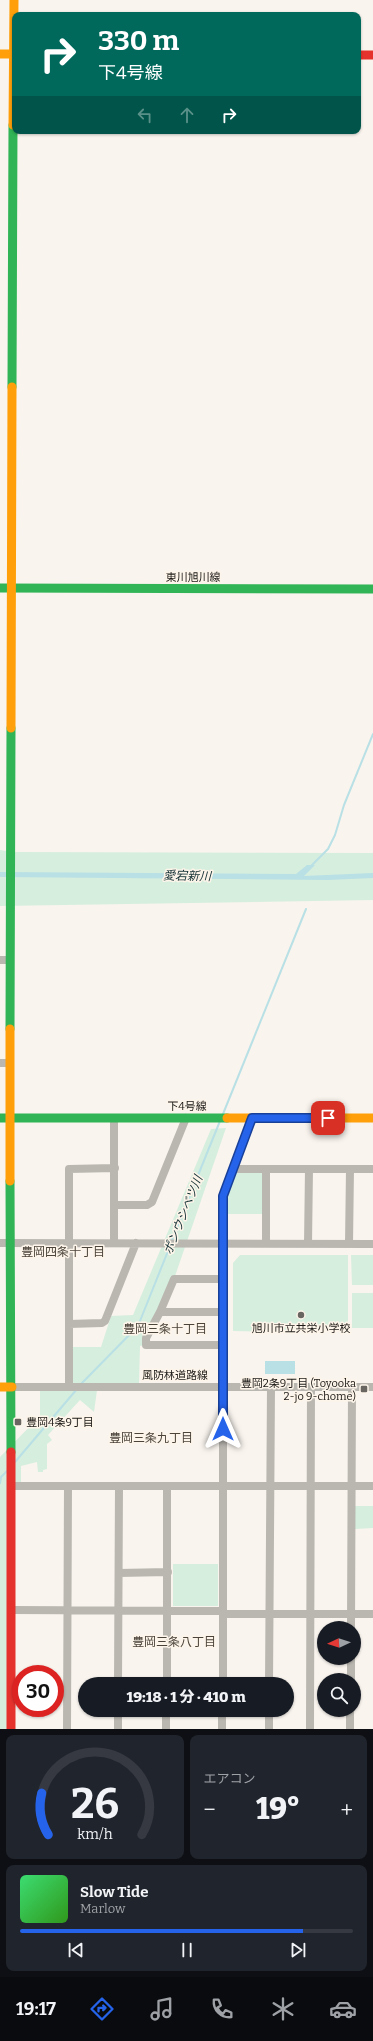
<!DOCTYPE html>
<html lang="ja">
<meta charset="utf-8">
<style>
body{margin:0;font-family:Bitter,"Noto Sans JP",serif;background:#20242c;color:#f1f3f6;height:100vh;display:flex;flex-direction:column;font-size:15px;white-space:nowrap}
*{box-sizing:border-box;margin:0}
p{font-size:13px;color:#9ea1a6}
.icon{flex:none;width:22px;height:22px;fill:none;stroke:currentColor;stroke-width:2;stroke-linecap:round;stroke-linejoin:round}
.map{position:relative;height:1729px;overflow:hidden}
.panel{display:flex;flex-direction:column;gap:6px;padding:6px;background:#0d0f14;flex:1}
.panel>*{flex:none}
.guide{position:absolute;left:12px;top:12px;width:349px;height:122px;border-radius:8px;box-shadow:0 1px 3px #0004;background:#00695c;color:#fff;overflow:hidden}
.needle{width:26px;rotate:266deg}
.controls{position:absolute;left:317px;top:1621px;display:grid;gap:8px}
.controls a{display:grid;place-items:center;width:44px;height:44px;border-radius:50%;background:#171b24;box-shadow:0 1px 3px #0004;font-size:20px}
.speed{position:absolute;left:12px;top:1665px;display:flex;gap:8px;font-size:20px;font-weight:700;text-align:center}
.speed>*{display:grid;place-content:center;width:52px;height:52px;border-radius:50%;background:#171b24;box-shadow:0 1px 3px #0004;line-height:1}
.speed .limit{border:6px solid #d22;background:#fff;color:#111}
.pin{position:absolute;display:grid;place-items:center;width:34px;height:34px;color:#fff;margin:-17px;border-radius:8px;box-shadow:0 2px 6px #0006}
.me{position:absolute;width:44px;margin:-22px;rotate:0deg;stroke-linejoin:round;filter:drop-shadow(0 0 3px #0008)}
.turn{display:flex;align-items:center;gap:14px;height:84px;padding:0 20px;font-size:18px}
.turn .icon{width:52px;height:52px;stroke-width:2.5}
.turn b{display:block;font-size:28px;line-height:34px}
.lanes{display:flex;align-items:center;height:38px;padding:0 20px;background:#0003;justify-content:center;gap:20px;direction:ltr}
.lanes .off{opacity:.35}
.big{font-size:30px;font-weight:800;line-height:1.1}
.panel .tile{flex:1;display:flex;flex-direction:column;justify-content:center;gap:6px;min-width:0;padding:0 14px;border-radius:8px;background:#20242c}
.panel .dial{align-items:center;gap:0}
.dial svg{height:104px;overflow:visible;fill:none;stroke:#363941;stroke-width:7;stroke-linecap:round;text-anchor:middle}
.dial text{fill:#f1f3f6;stroke:none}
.song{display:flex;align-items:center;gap:12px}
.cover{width:48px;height:48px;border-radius:6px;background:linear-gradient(135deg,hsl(140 70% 55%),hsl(110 70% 35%))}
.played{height:4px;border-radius:2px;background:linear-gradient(90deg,#2563eb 85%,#363941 85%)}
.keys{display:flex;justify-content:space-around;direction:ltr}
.heat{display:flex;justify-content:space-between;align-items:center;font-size:22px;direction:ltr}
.panel .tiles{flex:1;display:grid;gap:6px;grid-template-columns:1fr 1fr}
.tile:last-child{grid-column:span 2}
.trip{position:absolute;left:78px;top:1677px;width:216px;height:40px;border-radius:20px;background:#171b24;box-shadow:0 1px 3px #0004;font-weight:800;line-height:40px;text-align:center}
.tab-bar{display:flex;height:64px;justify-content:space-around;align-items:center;background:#090b0e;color:#9ea1a6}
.tab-bar .icon{width:28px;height:28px}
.tab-bar .active{color:#2563eb}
.tab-bar b{font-size:18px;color:#f1f3f6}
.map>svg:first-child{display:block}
.green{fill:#d6eede}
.water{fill:#b9e0e5}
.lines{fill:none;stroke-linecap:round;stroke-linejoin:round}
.stream{stroke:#b9e0e5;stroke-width:2}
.street{stroke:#bab7b1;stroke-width:8}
.fast{stroke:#30b455;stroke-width:9}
.slow{stroke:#ff9f0a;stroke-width:9}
.jam{stroke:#e5322d;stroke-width:9}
.route-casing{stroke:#184099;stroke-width:10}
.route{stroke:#2563eb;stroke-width:7}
.poi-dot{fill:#696561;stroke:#fdf5ea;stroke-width:1.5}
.labels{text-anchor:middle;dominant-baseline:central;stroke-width:3;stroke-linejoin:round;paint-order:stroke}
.street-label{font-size:11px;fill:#1b1815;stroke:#fdf5ea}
.poi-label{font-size:11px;fill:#1b1815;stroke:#fdf5ea}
.water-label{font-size:12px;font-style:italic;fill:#143135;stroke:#fdf5ea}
.neighbourhood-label{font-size:12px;fill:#4b443b;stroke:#fdf5ea}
</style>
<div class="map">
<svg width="373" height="1729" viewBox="0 0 373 1729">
<rect width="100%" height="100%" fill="#f9f4ee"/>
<path class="green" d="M0,850l13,2 360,1v47l-373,6z
M226,1128l-52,151 -28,66 -6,1 -1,37h-68v-36h30l10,-31 22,-1 78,-186z
M234,1173h29v41h-38v-17z
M240,1255h108v73h-54l-9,4 -52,-1v-68z
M351,1255h22v30h-21z
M352,1293h21v35h-21z
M40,1390h57l-3,22 -14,-12 -32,35 4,5 -5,4v25l-4,1v2h-5l-1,-10 -16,4v17l-9,3 -1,243h-11v-272l40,-41z
M355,1506h18v22l-18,1z
M173,1564h45v42h-45z"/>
<path class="water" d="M307,865h8l-11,11 69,-3v5l-45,2 -328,-3v-5l296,2z
M265,1361h30v13h-30z"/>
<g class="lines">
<path class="stream" d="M310,867l18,-18 7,-14 9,-30 29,-71
M223,1114l83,-205
M171,1242l49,-121
M81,1384l57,-58 32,-80
M15,1462l62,-73
M0,1483l1,-6 6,-6"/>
<path class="street" d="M0,960h10
M0,1063h10
M114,1118v125
M233,1169h140
M266,1169v75
M114,1205h33l5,-3 34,-84
M0,1243l373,1
M308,1244l1,-75
M349,1244l1,-75
M160,1312h63
M69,1324l33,-1 3,-2 31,-78
M223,1345h-77v-7l14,-26 14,-33h49
M12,1387h361
M69,1387v-218l46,-1
M12,1486h361
M119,1573l49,-1
M12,1610l211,1
M223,1614h150
M351,1628l1,-241
M351,1680v-22
M118,1684l1,-198
M167,1684v-198
M223,1684v-488l29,-78
M269,1684l2,-297
M67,1729l1,-243
M118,1729v-19
M166,1729v-19
M222,1729v-19
M269,1729v-19
M310,1729l1,-342
M350,1729v-19"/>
<path class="fast" d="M12,387l1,-262
M0,588l373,1
M10,1029l1,-301
M0,1118h227
M10,1181l1,271"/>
<path class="slow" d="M0,54h15
M13,125l1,-125
M11,728l1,-341
M10,1029v152
M227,1118h146
M0,1387h12"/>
<path class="jam" d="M358,55h15
M11,1452v277"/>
</g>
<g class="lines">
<g class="route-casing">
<path id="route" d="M223,1429v-233l29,-78h76"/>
</g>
<use href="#route" class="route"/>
</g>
<g class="poi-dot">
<circle cx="301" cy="1315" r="4"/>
<rect x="360" y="1385" width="8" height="8" rx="2"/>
<rect x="14" y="1418" width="8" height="8" rx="2"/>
</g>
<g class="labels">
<g class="street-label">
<text x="193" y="577">東川旭川線</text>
<text x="187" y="1106">下4号線</text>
<text x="175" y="1375">風防林道路線</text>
</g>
<g class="poi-label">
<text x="301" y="1328">旭川市立共栄小学校</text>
<text x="356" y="1383" text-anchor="end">豊岡2条9丁目 (Toyooka<tspan x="356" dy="13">2-jo 9-chome)</tspan></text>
<text x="26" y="1422" text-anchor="start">豊岡4条9丁目</text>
</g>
<g class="water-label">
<text transform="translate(187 876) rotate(1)">愛宕新川</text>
<text transform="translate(183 1215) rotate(-68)">ポンウシベツ川</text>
</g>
<g class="neighbourhood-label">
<text x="63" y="1252">豊岡四条十丁目</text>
<text x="165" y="1329">豊岡三条十丁目</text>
<text x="151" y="1438">豊岡三条九丁目</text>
<text x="174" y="1642">豊岡三条八丁目</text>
</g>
</g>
</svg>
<div class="controls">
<a><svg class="needle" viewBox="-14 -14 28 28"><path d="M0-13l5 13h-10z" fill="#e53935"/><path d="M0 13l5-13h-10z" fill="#9ea1a6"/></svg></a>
<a><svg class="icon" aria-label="search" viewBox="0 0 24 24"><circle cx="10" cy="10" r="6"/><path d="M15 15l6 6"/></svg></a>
</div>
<div class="speed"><div class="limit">30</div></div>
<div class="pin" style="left:328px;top:1118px;background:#d93025"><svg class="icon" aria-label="arrive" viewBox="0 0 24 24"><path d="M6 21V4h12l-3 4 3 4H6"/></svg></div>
<svg class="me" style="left:223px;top:1429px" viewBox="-20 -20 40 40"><path d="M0-17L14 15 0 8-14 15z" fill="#2563eb" stroke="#fff" stroke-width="4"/></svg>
<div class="trip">19:18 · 1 分 · 410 m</div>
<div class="guide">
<div class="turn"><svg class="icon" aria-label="right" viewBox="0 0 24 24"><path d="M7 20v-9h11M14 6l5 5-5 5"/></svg><div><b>330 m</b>下4号線</div></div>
<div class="lanes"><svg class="icon off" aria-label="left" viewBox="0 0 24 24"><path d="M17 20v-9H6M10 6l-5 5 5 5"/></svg><svg class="icon off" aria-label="ahead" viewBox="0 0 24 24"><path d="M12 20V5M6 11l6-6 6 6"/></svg><svg class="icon" aria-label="right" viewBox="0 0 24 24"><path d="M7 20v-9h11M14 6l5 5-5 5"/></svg></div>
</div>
</div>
<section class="panel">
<div class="tiles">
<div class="tile dial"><svg viewBox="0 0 100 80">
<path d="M14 69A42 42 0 1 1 86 69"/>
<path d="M14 69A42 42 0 0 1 9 37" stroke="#2563eb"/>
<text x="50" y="56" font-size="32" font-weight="700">26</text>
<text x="50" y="72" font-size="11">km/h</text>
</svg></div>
<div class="tile"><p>エアコン</p>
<div class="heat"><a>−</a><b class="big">19°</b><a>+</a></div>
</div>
<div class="tile">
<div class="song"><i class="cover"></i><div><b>Slow Tide</b><p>Marlow</p></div></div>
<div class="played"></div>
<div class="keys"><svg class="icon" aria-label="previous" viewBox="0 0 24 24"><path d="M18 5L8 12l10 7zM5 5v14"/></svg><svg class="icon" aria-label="pause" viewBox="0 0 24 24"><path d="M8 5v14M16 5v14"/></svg><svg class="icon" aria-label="next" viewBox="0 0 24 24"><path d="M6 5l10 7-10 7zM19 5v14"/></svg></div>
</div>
</div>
</section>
<nav class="tab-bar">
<b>19:17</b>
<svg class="icon active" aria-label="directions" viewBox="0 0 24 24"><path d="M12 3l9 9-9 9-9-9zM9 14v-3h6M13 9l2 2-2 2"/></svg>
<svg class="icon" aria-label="music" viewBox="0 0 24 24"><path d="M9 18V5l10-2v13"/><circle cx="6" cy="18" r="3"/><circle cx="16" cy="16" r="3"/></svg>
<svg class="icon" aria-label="phone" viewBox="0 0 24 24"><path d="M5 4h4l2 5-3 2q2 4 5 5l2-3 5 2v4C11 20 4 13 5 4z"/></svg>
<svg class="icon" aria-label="climate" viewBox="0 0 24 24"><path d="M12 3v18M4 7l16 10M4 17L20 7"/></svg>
<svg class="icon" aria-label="car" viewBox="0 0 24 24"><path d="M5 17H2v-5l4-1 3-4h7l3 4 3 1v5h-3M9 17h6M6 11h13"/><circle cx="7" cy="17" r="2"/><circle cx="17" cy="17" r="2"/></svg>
</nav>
